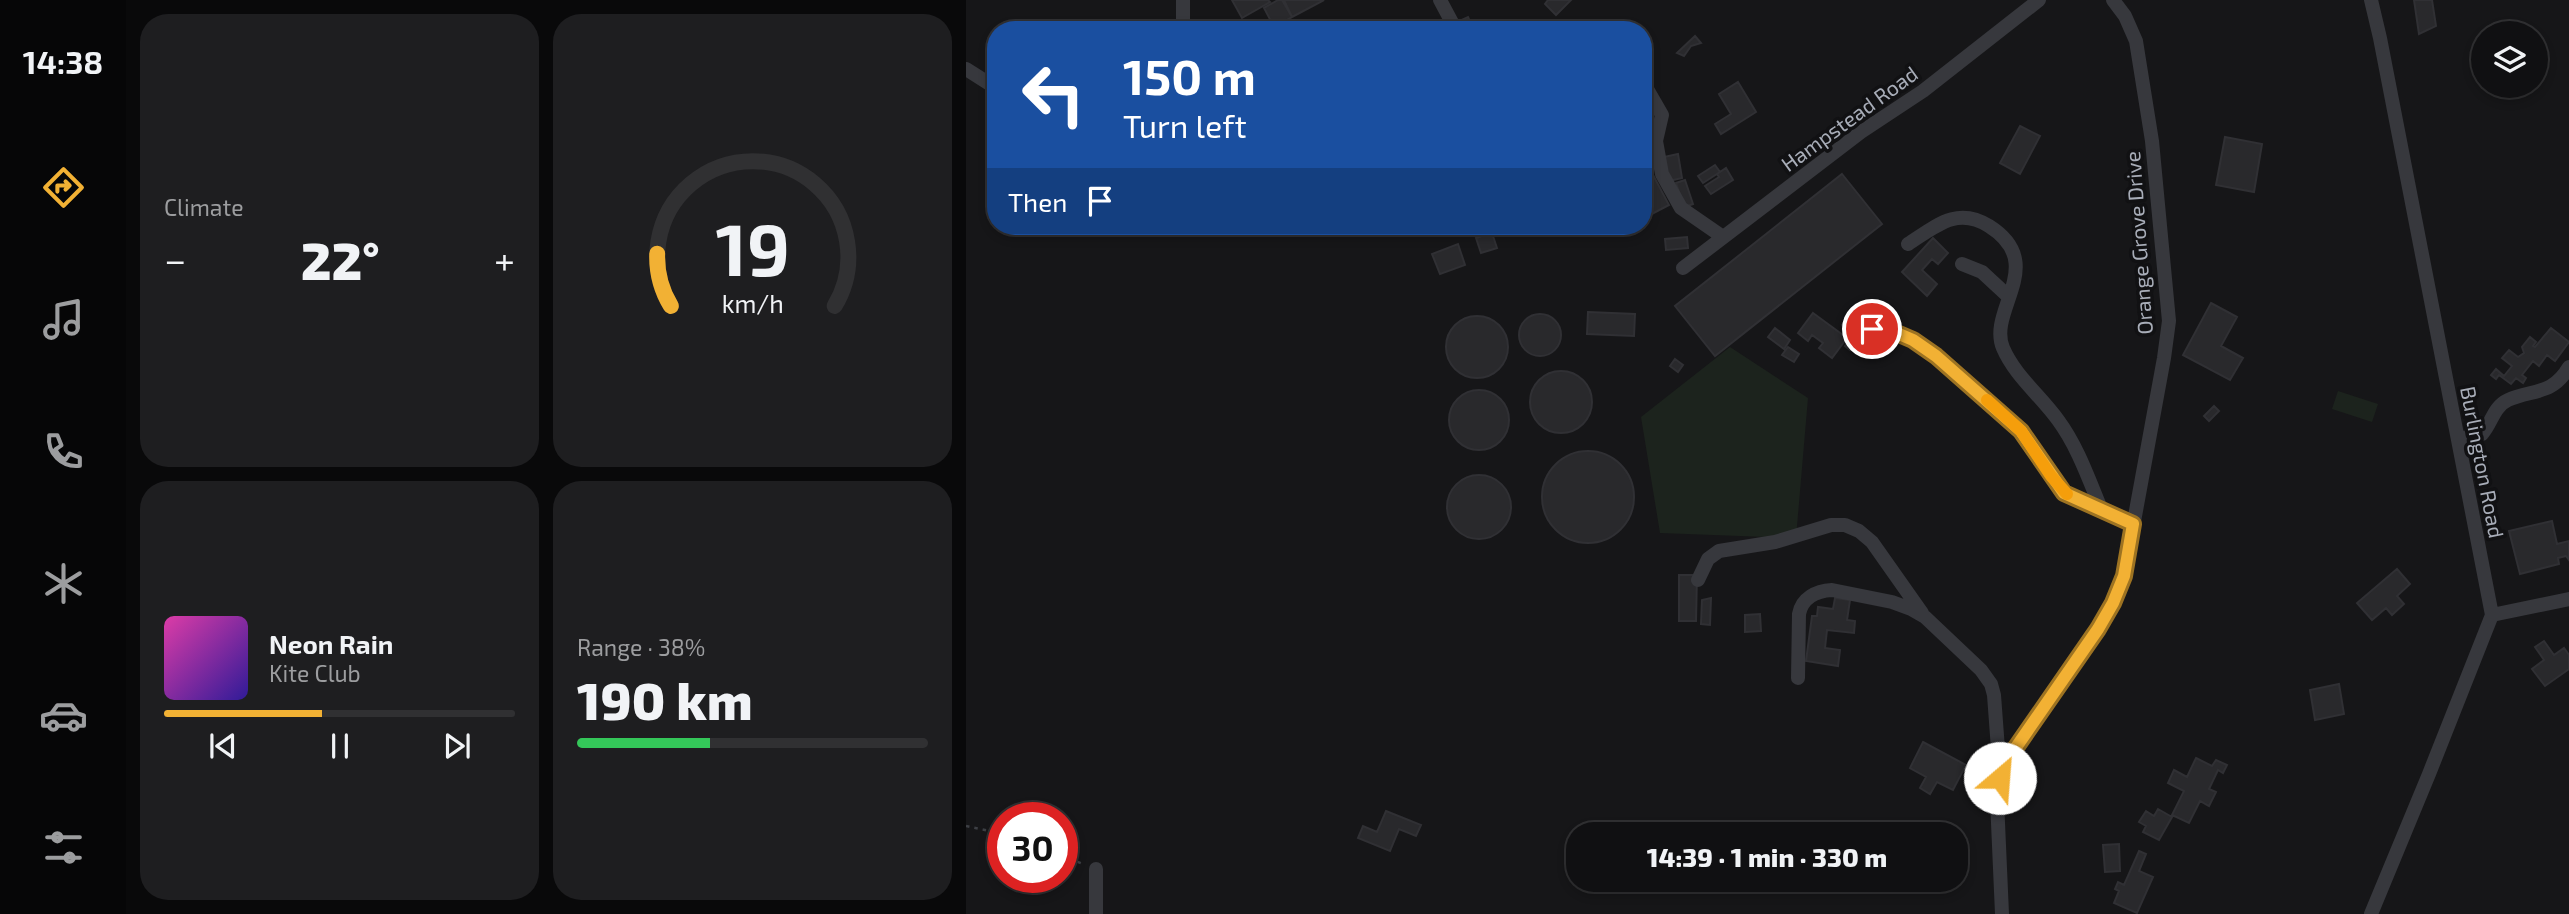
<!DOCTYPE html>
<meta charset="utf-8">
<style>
body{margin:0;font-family:"Exo 2",sans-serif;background:#1e1e20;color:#f1f3f6;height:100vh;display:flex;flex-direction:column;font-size:26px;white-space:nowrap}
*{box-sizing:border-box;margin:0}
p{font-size:23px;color:#9c9d9f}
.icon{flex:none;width:38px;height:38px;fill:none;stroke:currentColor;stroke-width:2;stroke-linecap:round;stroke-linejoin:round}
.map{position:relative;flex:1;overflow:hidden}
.drawer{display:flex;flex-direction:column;gap:14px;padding:14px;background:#09090a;width:840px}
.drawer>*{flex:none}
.guide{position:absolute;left:21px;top:21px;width:665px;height:214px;border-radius:28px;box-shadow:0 4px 10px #0003,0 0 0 2px #303032;background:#1a4fa0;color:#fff;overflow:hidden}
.tools{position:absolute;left:1505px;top:21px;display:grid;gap:14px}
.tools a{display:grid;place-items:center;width:77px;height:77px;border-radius:50%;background:#101012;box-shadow:0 4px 10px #0003,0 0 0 2px #303032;font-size:35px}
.speed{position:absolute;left:21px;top:802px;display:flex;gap:14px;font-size:35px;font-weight:700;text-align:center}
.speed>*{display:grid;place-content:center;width:91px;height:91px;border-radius:50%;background:#101012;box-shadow:0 4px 10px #0003,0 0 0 2px #303032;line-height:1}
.speed .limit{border:10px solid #d22;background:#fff;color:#111}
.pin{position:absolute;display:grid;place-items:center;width:60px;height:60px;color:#fff;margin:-30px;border:4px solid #fff;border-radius:50%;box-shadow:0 2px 7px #0007}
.me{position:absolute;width:77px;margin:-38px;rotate:27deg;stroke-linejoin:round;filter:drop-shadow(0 0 5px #0008)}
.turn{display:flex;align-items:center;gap:24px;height:147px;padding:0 21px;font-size:32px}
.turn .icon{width:91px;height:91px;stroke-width:2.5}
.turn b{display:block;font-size:49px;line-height:60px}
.then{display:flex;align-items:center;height:66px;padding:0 21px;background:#0003;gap:14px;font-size:26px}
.big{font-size:52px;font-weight:800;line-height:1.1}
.drawer .widget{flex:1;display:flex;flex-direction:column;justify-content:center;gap:10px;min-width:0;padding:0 24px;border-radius:28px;background:#1e1e20}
.drawer .dial{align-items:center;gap:0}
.dial svg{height:182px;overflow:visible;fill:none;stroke:#303032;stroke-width:7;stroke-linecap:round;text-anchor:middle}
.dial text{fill:#f1f3f6;stroke:none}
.song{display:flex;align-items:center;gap:21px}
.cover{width:84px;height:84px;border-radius:10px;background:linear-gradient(135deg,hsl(320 70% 55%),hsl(250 70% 35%))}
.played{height:7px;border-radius:4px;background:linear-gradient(90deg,#f2b134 45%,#303032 45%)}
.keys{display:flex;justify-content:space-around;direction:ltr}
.heat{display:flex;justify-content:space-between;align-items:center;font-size:38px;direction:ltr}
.charge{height:10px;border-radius:5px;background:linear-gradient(90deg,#34c759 38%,#303032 0)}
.drawer .tiles{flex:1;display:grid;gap:14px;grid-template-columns:repeat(2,1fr)}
.trip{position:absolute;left:600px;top:822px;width:402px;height:70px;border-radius:28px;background:#101012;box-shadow:0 4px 10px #0003,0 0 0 2px #303032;font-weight:800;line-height:70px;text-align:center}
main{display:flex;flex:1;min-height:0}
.menu{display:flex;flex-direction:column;width:126px;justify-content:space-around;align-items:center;background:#060607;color:#9c9d9f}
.menu .icon{width:49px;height:49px}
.menu .on{color:#f2b134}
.menu b{font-size:32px;color:#f1f3f6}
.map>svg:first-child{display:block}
.green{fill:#1c231d}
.building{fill:#29292c;stroke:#303034;stroke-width:2}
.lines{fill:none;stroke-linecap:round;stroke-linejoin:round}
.path{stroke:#3d3f44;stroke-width:2.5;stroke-dasharray:3.5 5;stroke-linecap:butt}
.minor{stroke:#37383d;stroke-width:14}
.route-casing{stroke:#9d7322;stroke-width:18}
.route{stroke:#f2b134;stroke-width:12}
.slow{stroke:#f59e0b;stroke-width:12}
.labels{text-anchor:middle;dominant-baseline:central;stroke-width:7;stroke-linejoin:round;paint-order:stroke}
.street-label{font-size:21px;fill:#a8adb8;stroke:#111113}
</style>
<main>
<nav class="menu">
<b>14:38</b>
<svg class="icon on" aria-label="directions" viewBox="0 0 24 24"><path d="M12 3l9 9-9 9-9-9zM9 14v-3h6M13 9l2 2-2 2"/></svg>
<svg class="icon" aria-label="music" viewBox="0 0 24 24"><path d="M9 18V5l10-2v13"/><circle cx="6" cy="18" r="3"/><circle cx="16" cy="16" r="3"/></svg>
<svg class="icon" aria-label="phone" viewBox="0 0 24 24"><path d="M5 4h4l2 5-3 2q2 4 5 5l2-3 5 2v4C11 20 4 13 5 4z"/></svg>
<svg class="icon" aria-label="climate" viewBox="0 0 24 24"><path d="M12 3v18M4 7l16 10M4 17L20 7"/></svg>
<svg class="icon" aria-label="car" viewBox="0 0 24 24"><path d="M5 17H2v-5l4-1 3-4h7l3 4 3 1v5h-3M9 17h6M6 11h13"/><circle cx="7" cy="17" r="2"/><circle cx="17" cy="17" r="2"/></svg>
<svg class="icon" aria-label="filters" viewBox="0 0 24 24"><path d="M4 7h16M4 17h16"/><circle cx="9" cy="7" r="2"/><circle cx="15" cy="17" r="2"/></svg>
</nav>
<section class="drawer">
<div class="tiles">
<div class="widget"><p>Climate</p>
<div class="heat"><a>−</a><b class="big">22°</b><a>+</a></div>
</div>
<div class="widget dial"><svg viewBox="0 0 100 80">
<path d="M14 69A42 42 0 1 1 86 69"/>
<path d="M14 69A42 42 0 0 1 8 46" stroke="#f2b134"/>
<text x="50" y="56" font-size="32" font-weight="700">19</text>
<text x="50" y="72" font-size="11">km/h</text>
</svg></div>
<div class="widget">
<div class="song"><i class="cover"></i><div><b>Neon Rain</b><p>Kite Club</p></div></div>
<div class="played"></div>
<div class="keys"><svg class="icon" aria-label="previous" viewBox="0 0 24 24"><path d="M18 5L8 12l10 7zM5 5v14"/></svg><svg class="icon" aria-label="pause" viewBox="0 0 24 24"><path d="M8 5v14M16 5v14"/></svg><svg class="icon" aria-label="next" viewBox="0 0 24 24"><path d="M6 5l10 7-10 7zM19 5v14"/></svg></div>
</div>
<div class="widget"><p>Range · 38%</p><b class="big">190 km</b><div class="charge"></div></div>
</div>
</section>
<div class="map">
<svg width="1603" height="914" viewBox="0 0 1603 914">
<rect width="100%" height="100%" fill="#161618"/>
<path class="green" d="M764,347l78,51 -12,140 -136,-5 -19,-116z
M1372,391l40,13 -6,18 -40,-13z"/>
<path class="building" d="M266,0h36l2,2 -28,16z
M312,0h4l10,17 -18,10 -10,-19z
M318,0h40l-32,17z
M582,0h23l-15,15 -11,-11z
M1448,0h18l4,26 -17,8z
M502,17l3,7 -11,5 -3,-7z
M729,36l6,7 -10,3 -7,10 -7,-3z
M772,82l18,30 -35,22 -6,-10 16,-10 -12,-20z
M1054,126l20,10 -20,38 -20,-11z
M1259,137l37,7 -8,48 -38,-7z
M712,154l4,24 -13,3 -5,-24z
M749,165l5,7 -17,11 -5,-7z
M760,168l7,12 -22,14 -6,-8 14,-9 -2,-3z
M686,173l17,32 -25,13 -1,-41z
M876,174l40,50 -167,132 -40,-50z
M719,180l8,24 -9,3 -8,-24z
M526,233l5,15 -16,5 -5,-15z
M721,237l1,11 -22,2 -1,-11z
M967,238l15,15 -10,11 -6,-5 -10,11 15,14 -10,12 -25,-24z
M492,244l7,21 -25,9 -8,-20z
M1245,303l26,14 -16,29 22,12 -13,22 -47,-25z
M622,312l47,2 -1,22 -47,-2z
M847,313l34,25 -15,20 -13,-10 4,-5 -11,-8 -4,6 -10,-8z
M887,314l10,18 -13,8 -8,-15 5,-2 -2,-5z
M553 335a21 21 0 1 1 42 0a21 21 0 1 1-42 0Z
M480 347a31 31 0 1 1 62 0a31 31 0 1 1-62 0Z
M809,328l15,12 -6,9 -16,-12z
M1585,328l18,14 -14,19 -8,-6 -8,11 -6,-5 -11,14 4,3 -3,5 -7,-5 -5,6 -12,-9 -3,4 -5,-4 5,-6 8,7 8,-10 -10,-8 7,-8 9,7 6,-4 -2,-6 8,-10 6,5 -3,4 2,1z
M884,340l5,4 -5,6 -5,-4z
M822,347l11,7 -5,8 -12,-7z
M709,359l8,6 -5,7 -8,-6z
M564 402a31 31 0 1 1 62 0a31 31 0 1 1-62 0Z
M483 420a30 30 0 1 1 60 0a30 30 0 1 1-60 0Z
M1248,406l5,5 -10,10 -5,-5z
M576 497a46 46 0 1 1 92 0a46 46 0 1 1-92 0Z
M481 507a32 32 0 1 1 64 0a32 32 0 1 1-64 0Z
M1586,521l5,23 12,-3v19l-3,-4 -8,2 1,6 -39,10 -11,-43z
M1431,569l13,15 -13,12 7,8 -12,11 -6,-7 -14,12 -15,-17z
M713,575h18l-1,46h-17z
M745,598l-1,27 -9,-1 1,-24z
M869,598l15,2 -3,20 8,1 -1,12 -27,-3 -2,18 15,2 -2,16 -32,-5 6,-45h5l1,-9 15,2z
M794,614l1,17 -16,1v-17z
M1578,641l10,14 10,-7 5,7v14l-24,17 -13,-17 12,-9 -9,-13z
M1373,684l5,30 -29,6 -5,-30z
M957,742l43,23 -13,25 -16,-8 -7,12 -10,-6 6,-11 -16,-9z
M1230,758l16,8 4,-6 11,5 -4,8 -5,-3 -9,19 7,3 -7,14 -9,-5 -11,22 -17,-8 12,-24 -16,-8 6,-13 13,7z
M1192,809l14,8 -13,23 -16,-8 3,-6 -7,-4 7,-11 8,5z
M420,811l35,14 -5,11 -17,-7 -9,22 -32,-13 5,-12 14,6z
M822,826l15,4 -1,5h-17z
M1153,844l1,27 -15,1 -2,-27z
M1173,851l7,3 -7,17 14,6 -16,36 -23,-10 5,-12 -4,-2 3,-7 6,3z"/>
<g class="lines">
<path class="path" d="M0,826l37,8
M96,855l23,10"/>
<path class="minor" d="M217,0v30
M474,0l16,30
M1405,0l9,38 112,577 -63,159 -58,140
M0,69l30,19
M677,82l19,33 -6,26 6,33 19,34 42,29
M333,226l4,2 22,-2
M942,244c28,-18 49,-38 81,-18 60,38 -2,84 14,122 12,28 37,47 55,72 20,27 31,60 44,91
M996,264l20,8 27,25
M717,268l178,-136 62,-41 116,-91
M906,329l28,5 13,6 23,16 85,75 43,62 69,31
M1492,439l24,-5c10,-11 11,-27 26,-34 24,-11 44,-4 61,-33
M732,580l10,-21 11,-8 56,-9 56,-17h14l14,6 13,11 50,71
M1526,615l77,-16
M832,678l1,-64c3,-16 17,-23 33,-24l60,12 19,7 14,8 56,53 10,14 3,11 6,81
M130,869v45
M1036,914l-5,-114 3,-22 10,-22c39,-59 87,-114 114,-180l40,-218 5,-37 -17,-180 -16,-100 -11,-25 -12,-16"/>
</g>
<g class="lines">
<g class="route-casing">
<path id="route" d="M906,329l27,5 14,6 23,16 85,75 43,62 69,31 -9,52 -11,27 -15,26 -88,127 -10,22"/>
</g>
<use href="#route" class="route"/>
<path class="slow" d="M1021,400l34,31 30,45 16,18"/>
</g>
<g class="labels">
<g class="street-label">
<text transform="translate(883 118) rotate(-36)">Hampstead Road</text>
<text transform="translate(1172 243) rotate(-94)">Orange Grove Drive</text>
<text transform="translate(1517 462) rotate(79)">Burlington Road</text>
</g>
</g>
</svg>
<div class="tools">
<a><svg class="icon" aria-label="layers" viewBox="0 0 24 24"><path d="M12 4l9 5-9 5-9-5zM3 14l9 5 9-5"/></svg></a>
</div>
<div class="speed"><div class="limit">30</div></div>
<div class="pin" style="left:906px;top:329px;background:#d93025"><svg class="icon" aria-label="arrive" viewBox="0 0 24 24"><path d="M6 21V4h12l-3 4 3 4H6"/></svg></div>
<svg class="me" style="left:1034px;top:778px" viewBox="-20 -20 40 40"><circle r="19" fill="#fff"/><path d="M0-13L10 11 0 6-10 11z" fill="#f2b134"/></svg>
<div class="trip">14:39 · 1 min · 330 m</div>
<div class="guide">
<div class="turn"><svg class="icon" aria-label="left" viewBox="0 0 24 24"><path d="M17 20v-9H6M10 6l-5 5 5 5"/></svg><div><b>150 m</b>Turn left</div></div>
<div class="then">Then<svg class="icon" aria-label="arrive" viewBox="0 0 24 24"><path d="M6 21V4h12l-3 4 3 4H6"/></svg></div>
</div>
</div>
</main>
